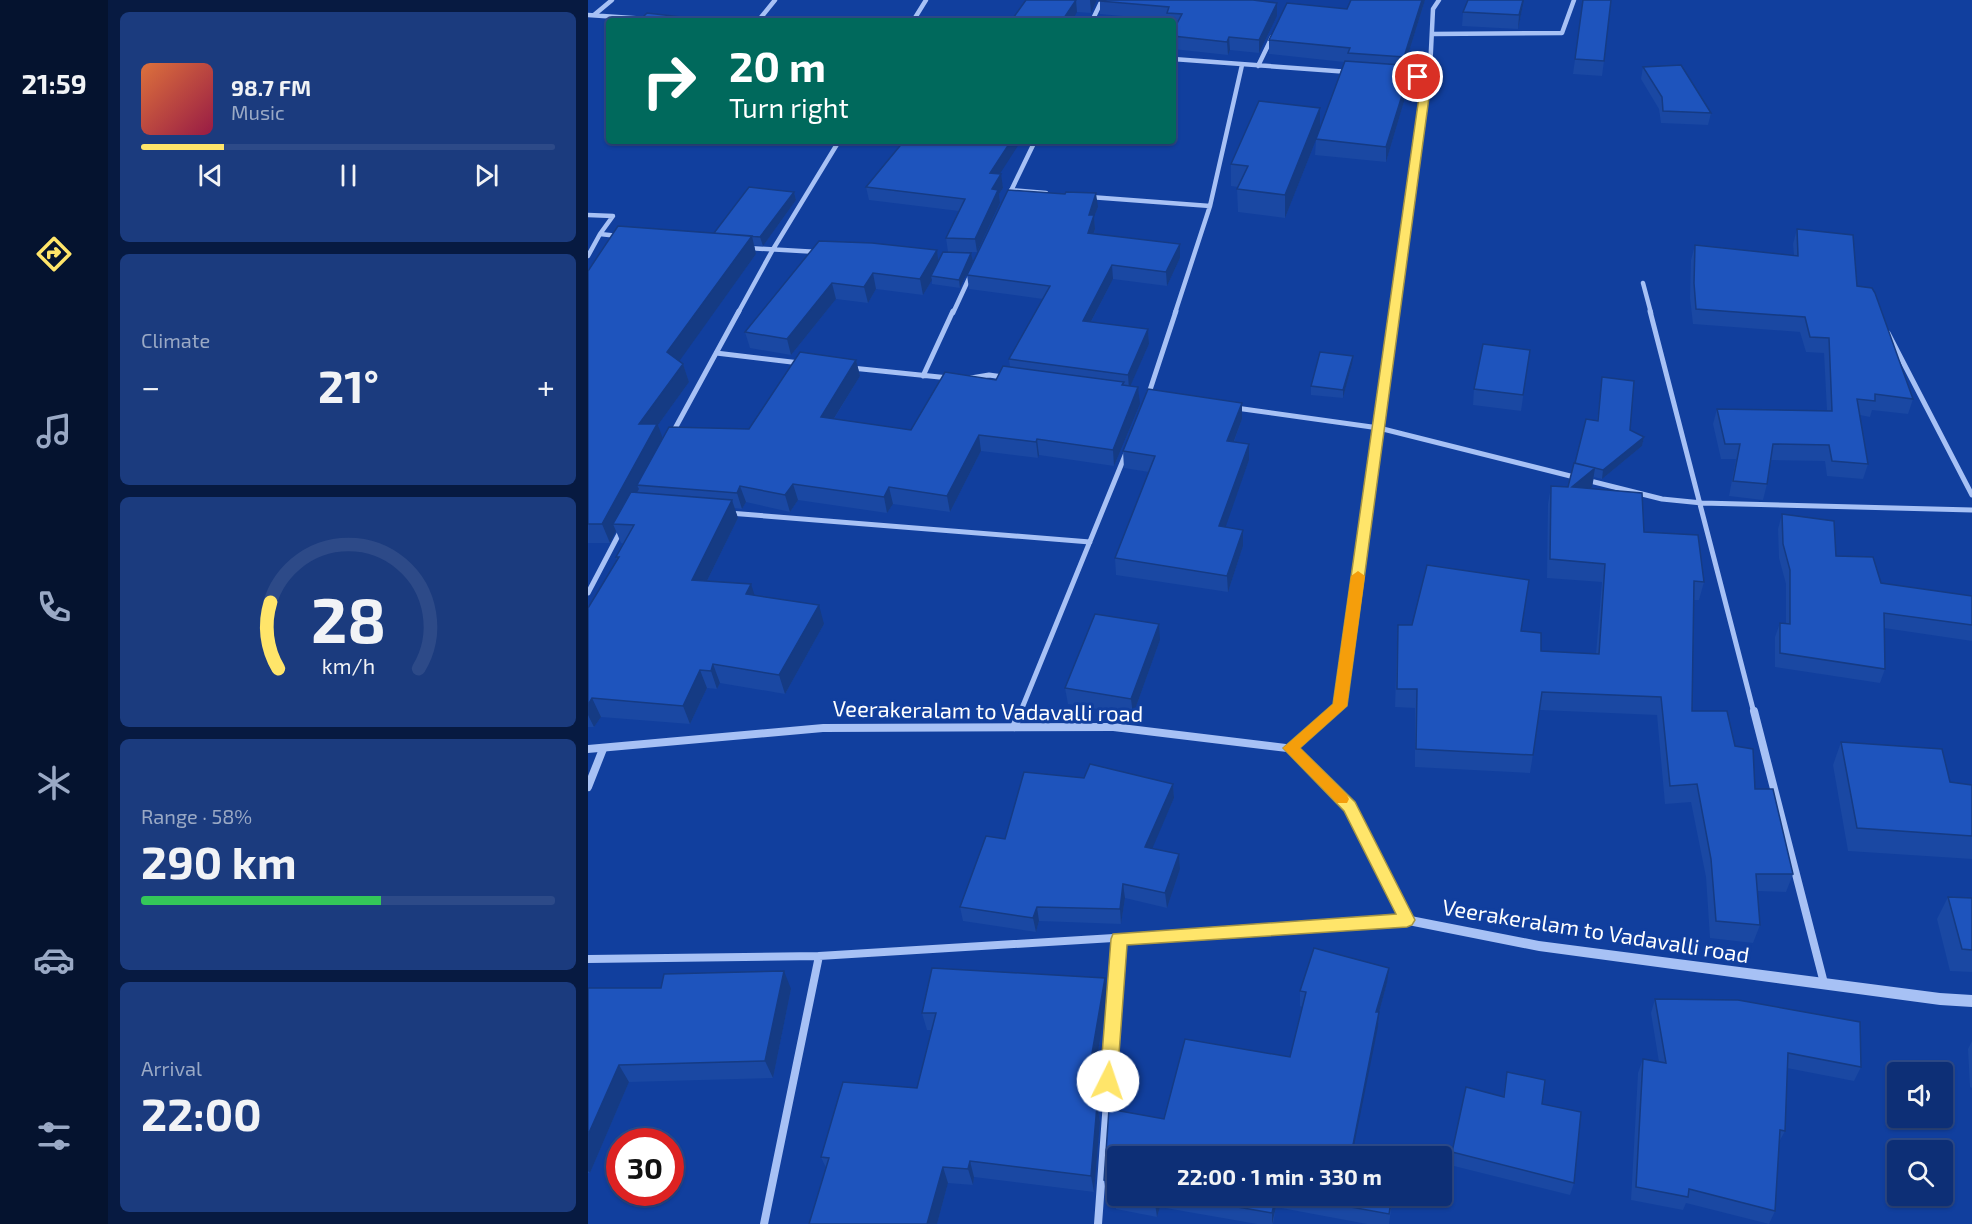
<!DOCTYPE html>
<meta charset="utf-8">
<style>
body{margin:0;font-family:"Exo 2",sans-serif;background:#1b3b7e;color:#f1f3f6;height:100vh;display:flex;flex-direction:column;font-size:22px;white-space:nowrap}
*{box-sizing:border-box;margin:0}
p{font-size:20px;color:#9aa9c5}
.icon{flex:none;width:33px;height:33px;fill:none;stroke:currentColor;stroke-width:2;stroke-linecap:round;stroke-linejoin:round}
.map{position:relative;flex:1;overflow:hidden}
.details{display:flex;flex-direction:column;gap:12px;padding:12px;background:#071a41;width:480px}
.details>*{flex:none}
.guide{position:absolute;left:18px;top:18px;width:570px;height:126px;border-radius:6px;box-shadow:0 2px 4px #0004,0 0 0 2px #2d4a88;background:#00695c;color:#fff;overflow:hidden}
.buttons{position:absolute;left:1299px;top:1062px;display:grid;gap:12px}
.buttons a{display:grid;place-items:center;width:66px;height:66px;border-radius:6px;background:#0d2f76;box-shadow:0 2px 4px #0004,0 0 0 2px #2d4a88;font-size:30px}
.speed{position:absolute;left:18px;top:1128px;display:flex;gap:12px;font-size:30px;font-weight:700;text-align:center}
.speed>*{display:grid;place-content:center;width:78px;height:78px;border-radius:50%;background:#0d2f76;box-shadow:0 2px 4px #0004,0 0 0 2px #2d4a88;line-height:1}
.speed .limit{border:9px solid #d22;background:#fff;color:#111}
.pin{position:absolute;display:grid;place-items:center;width:51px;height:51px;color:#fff;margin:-26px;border:3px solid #fff;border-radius:50%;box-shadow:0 2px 6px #0007}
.me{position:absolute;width:66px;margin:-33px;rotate:4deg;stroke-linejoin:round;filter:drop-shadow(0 0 4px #0008)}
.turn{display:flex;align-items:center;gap:21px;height:126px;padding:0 24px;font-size:27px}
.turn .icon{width:78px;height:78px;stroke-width:2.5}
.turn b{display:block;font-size:42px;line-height:51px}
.big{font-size:45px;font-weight:700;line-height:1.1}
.details .tile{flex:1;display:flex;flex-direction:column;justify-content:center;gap:9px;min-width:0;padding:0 21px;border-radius:9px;background:#1b3b7e}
.details .dial{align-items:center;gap:0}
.dial svg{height:156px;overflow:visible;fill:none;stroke:#2d4a88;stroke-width:7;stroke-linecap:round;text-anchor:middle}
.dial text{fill:#f1f3f6;stroke:none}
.song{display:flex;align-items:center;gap:18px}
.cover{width:72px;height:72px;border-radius:9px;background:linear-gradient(135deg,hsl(20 70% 55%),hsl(340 70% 35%))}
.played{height:6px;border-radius:3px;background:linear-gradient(90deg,#ffe56a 20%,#2d4a88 20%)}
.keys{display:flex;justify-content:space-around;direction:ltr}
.heat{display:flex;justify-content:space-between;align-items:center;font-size:33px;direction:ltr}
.charge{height:9px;border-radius:4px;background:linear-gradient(90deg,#34c759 58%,#2d4a88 0)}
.trip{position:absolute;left:519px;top:1146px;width:345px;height:60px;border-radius:6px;background:#0d2f76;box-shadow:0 2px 4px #0004,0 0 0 2px #2d4a88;font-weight:700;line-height:60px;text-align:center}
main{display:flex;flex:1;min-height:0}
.tab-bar{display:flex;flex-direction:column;width:108px;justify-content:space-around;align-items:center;background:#05132f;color:#9aa9c5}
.tab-bar .icon{width:42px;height:42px}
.tab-bar .current{color:#ffe56a}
.tab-bar b{font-size:27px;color:#f1f3f6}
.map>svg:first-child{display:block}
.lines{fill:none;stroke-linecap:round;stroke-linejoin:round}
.minor-far2{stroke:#a7c1f5;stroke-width:4.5}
.minor-far1{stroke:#a7c1f5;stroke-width:5}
.minor{stroke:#a7c1f5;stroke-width:8}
.tertiary{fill:#a7c1f5;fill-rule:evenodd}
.wall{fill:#1a48a3}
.shaded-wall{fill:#153b84}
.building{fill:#1e54bd;stroke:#153b84;stroke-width:1.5}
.route{fill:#ffe56a;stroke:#a69545;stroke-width:1.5}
.slow{fill:#f59e0b}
.labels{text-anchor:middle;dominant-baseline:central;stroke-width:6;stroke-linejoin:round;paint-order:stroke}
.street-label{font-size:22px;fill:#fff;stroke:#113f9e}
</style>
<main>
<nav class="tab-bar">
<b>21:59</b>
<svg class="icon current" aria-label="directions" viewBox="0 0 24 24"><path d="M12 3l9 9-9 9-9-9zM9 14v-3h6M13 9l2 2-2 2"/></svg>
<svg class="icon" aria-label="music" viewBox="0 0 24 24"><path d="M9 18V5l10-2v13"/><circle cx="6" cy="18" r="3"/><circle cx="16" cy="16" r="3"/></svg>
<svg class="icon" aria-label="phone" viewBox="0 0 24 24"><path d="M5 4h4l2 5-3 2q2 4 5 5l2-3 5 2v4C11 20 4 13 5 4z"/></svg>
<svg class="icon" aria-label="climate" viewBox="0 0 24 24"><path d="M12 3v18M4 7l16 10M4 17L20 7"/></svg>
<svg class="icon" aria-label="car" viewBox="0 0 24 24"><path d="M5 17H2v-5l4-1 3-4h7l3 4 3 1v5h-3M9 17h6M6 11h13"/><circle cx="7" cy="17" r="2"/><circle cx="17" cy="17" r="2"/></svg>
<svg class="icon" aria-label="filters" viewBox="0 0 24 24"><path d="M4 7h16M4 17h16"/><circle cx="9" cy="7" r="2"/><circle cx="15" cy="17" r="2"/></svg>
</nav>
<section class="details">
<div class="tile">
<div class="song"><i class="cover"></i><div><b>98.7 FM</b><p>Music</p></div></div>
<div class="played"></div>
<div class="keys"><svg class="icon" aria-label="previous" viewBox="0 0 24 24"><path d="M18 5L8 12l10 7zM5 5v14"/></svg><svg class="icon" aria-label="pause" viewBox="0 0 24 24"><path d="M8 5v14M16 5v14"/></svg><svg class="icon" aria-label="next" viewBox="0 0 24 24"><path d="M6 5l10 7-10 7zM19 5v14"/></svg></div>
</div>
<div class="tile"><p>Climate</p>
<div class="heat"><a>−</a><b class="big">21°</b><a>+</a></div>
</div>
<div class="tile dial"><svg viewBox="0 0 100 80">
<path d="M14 69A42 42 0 1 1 86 69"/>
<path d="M14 69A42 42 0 0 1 10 35" stroke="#ffe56a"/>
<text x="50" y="56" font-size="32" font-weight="700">28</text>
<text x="50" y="72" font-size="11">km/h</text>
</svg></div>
<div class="tile"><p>Range · 58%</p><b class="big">290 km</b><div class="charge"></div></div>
<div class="tile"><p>Arrival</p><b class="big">22:00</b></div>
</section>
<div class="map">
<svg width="1384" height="1224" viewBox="0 0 1384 1224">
<rect width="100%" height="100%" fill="#113f9e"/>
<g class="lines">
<path class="minor-far2" d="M0,15l59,4
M6,15l18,-15
M170,21l17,-21
M325,21l13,-21
M504,21l10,-21
M844,34l130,-1 12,-33
M585,59l176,13
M670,66l14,-29
M813,76l17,1 12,-7 3,-61 6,-9
M423,190l35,3
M420,197l27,-56
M502,197l120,9
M0,215l25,1 -13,18 18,2
M160,248l70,4
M0,256l12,-22
M1055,283l8,30
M150,313l34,-62 67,-110
M365,313l18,-39
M587,313l35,-107 32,-141
M806,313l31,-223 -7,-13"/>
<path class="minor-far1" d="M1062,311l104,402
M1300,333l84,162
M128,353l84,10
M264,368l97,10
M335,376l30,-65
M383,378l18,-3 14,2
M560,396l28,-85
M648,408l143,20 283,71 40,4 270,7
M84,434l67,-123
M141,513l361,29
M0,593l33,-63
M432,713l106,-260
M744,713l8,-7 54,-395"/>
<path class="minor" d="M1166,711l70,272
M426,727l7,-16
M702,748l44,-37
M0,787l15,-38
M0,959l231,-3
M176,1224l55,-268 588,-36
M510,1224l21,-285"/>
<path class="tertiary" d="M525,723l181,22 60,58 57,113 128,25 401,52 32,2v12l-32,-2 -401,-54 -136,-27 -57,-115 -59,-57 -174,-21 -290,1 -235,21v-8l235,-21z"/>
</g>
<path class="wall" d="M438,0h71l-6,13 -14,-1z
M512,0h155v1l22,15 -18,37 -29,-3 -2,5 -55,-6v-18l3,-5h-3v-5h-6v-1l-67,-6z
M837,0l-22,71h-2l7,17 -22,74 -71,-7 1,-15 -31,78 -47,-6 -1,-23 1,-2 -7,-1v-22l89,-56v21l24,-67 -75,-8v-14l78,-31z
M880,0h56l-6,29 -56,-3 1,-14z
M995,0l21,61 -2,15 -29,-2z
M1055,67l68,46 -3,12 -47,-2 -2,-14 -18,-30z
M352,142l60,32 3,14 -4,6 1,9 -23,49h-29l-2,-14 13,-27 -90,-11 -3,-13z
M206,192l2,8 -33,46 -9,-1 2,9 -77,107 4,3 6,18 -31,43 4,14 87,-10 107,-69 4,16 -26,43 77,11 85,-50 14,-13 -1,-8 34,-60 -74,-10 -2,-14 131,-68 -4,10 1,12 -1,4 86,25 -13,28 -54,-7 -22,43 57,7 1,15 -19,42 10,18 -26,62 -75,-11 -1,3 -57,-7 -31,61 -57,-8 -6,9 -89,-13 -8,12 -44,-10 -4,7 -8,-1 4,10 -31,63 47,14 70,29 -39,70 -65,-11 -3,6 -10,-1 -17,36 -89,-7 -7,10h-6v-119l29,-47 -1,-4 7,-14h-2l-5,-12 -6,12h-22v-272l126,-38z
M1209,229l60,57 56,113 -5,15 -36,-4 -2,7 -10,-2 8,49 -5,15 -36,-3 -2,-15 -54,-1 -4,24 -4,16 -34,-4 7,-37h-15l-8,-35 4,-15 110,2 -3,-58 -18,-1 -6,-20 -107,-8 -3,-26 1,-38 4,-15 99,10 -1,-11z
M231,241l118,9 1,11 33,-8 2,8 -13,27 -28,-4v-4l-9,15 -47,-6 -8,14 -32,-4 -45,56 -41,-7 -5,-16z
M942,350l-9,61 -48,-6 1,-16z
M764,364l-9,34 -32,-3v-9z
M1014,377l28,53 14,7 -2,9 -40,33 -8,-2 -2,10 -3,2 115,93 -5,18h-5l-2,111 43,35 20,43 38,85 -7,18 -29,-1 3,34 -7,18 -43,-5 -4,-61 -15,-75 -26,2 -8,-89 -117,-5 -10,63 -115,-6v-59l-20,-1 2,-64 1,-18 123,6 20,20 55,3 6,-72 -55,-4 1,-74 3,-18 17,1 7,-24 22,-42z
M654,403v16l-8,23 15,18 -24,67 18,3v16l-15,46 -112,-17 -1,-17 34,-86 -25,-4 -1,-17z
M1194,514l54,42 45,27 91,13v45l-88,-13 1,41 -5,14 -105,-16v-30l5,-14h6v-39l-7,-26 -1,-29z
M572,640l-27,75 -65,-11 -3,-16z
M1253,742l109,40 22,3v74l-124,-8 -15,-86z
M496,778l89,6 1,14 -22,50 27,6 1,15 -13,39 -42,-10 -4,26 -82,-3 -3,11 -73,-11 -3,-14 45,-68z
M1360,897l24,1v74l-22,-1 -13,-52z
M517,978l3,17 -18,101 2,8 5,1 3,17 -6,70 -120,-15 -1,8 -25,-2 -11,41h-128l17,-56 -5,-11 96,-69 15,-58h-5l-5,-17z
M799,983l-8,29 -1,15 -260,169h275l-4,28h-22l-91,-17 -3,17h-16l-97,-17 -3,10 -41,-8 -2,-15 -8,-1 -2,-13 60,-61 126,-62 12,-50 -2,-1v-15z
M0,988l203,1 -18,89 -144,4 -39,91h-2z
M1067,999l206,68 -7,14 -67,-13 -2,63 -6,11 -4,69 -6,13 -83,-21 -3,7 -52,-10 7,-127 5,-14 16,3 -8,-49z
M1384,1041v47l-2,-1 -2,-38z
M919,1072l35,32 32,79 -4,12 -120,-30 2,-13 51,-56z"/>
<path class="shaded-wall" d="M488,0l1,12 -5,9h-10z
M502,0h7l-6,13z
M834,0h3l-22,71 1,-14z
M935,0h1l-6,29 1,-14z
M689,3v13l-18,37v-13z
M641,37l1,13 -2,5 -1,-13z
M821,73l-1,15 -22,74v-15z
M732,108v22l-35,88v-23z
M423,141h10l-29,45 -2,-13z
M413,174l2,14 -4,6 1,9 -23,49 -2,-13 17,-50z
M206,192l2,8 -33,46 -3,-9z
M508,193l2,14 -4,10 1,12 -6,17 -1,-13 1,-18z
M164,236l4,18 -83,116 -6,-18z
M592,244v14l-13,28 -1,-14z
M349,250l2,16 -8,10 1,4 -9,15 -3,-16z
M383,253l2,8 -13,27 -1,-8z
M524,265l1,14 -29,56 -1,-14z
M285,273l3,16 -8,14 -4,-16z
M244,283l4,16 -45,56 -4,-16z
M560,329l1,15 -20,45 -1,-14z
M765,356l-1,8 -9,34v-8z
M268,360l4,16 -35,57 -4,-16z
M95,364l6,18 -31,43 6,17 -27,43 2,4 -20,35h-6l3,7 -6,12 -8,-19 37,-100z
M550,387l2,17 -26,62 -1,-16z
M654,403v16l-14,38 -1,-16z
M391,435l2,16 -31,61 -3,-16z
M1056,437l-2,9 -40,33 1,-9z
M449,439l2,16 -1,3 -2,-16z
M661,444v16l-29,83 -1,-17z
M1007,468l-3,19 -23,19 3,-19z
M205,484l5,16 -8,12 -5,-17z
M152,486l6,16 -4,7 -5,-16z
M301,487l4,17 -6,9 -3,-16z
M144,500l6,18 -40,81 -6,-19z
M655,530v16l-15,46 -1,-16z
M163,584l6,19 -11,-9z
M231,605l5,19 -39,70 -6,-19z
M571,624l1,16 -27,75 -2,-16z
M125,664l7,19 -3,6 -6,-18z
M112,670l7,18 -17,36 -7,-18z
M4,698l9,19 -7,10 -6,-12v-10z
M585,784l1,14 -27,63 -2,-14z
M591,854l1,15 -13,39 -2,-15z
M535,884l2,14 -4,26 -1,-15z
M449,907l2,14 -3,11 -3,-14z
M801,968l-2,15 -12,44 1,-15z
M196,971l7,18 -18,89 -8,-17z
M517,978l3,17 -18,101 3,15 -3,9 -5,-26z
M791,1012l-1,15 -26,129v-6z
M31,1065l10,17 -39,91 -2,-2v-36z
M509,1105l3,17 -6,70 -3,-16z
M382,1161l4,16 -1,8 -5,-16z
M355,1167l5,16 -11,41h-10z
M570,1196h1l1,11 -3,10 -2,-13z
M688,1196v11l-4,17v-11z"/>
<path class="building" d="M438,0h50l-14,21h-51z
M512,0h153l24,3 -18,37 -30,-3 -2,5 -54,-6v-5l9,-17 -15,-1 2,-6 -70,-6z
M763,0h71l-18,57 -56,-4 2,-5 -81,-8 18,-37 60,6z
M880,0h55l-4,15 -56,-3z
M995,0h28l-7,61 -29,-2z
M59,13l43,5 -3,3h-48z
M757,61l56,4 -2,7 10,1 -23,74 -70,-8z
M1093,65l30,48 -48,-2 -1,-14 -19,-30z
M671,101l61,7 -35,87 -48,-6 11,-23 -17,-2z
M316,141h23l13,1 1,-1h70l-21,32 11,1 -9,15 6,1 -23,49 -29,-1 19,-39 -99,-12z
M161,187l45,5 -34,45 -46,-4z
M420,190l57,4 1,-2 30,1 -7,22h5l-6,18 92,11 -14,28 -54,-7 -29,56 65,8 -20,46 -119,-16 41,-73 -83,-11z
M30,226l134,10 -85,116 16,12 -44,60h18l-55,100h-14v-253z
M1209,229l56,6 4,51 15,2 3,5 38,106 -38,-5v7l-18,-2 11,65 -36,-3 -3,-16 -56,-1 -6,40 -34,-3 7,-37h-15l-8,-35 115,2 -3,-73 -19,-1 -5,-20 -109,-8 -2,-26 1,-38 103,11z
M231,241l53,2 65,7 -17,29 -47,-6 -9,14 -32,-4 -45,56 -42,-7z
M355,252l28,1 -12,27 -28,-4z
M895,344l47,6 -7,45 -49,-6z
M212,352l56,8 -35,57 90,13 34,-58 51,8 7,-14 121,16 -2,3 16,2 -25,63 -76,-11 -1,3 -57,-7 -32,61 -58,-9 -5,10 -91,-13 -8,11 -45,-9 -3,7 -100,-8 32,-58 80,2z
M732,352l33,4 -10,34 -32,-4z
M1014,377l32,4 -4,49 14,7 -41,33 -28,-7 11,-44 12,2z
M560,389l94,14 -15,38 22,3 -30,82 24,4 -16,46 -112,-18 40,-102 -32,-5z
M986,463l21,5 -23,19 70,6 2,39 54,3 6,47 -10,-1 -2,130h35l8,35 18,3 2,40h18l20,85h-37l4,51 -44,-4 -5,-62 -14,-75 -27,2 -9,-89 -119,-5 -9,63 -117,-6 1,-60h-20l1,-64h14l15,-60 102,15 -8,51 20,2v18l58,3 6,-90 -55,-5 1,-73 17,1z
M43,492l101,8 -40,80 59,4 -5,10 73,11 -40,70 -66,-11 -2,7 -11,-1 -17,36 -91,-8 -4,7v-97l31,-51h-3l18,-32 -21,-1z
M1194,514l52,7 2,35 37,1 8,26 91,13v29l-88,-12 1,56 -105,-16v-30l10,1v-54l-7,-26z
M507,614l64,10 -28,75 -66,-11z
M1253,742l101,7 8,33 22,3v51l-115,-8z
M502,764l83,20 -28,63 34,7 -14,39 -42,-9 -3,25 -83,-2 -4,11 -73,-11 26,-71 19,3 19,-67 60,6z
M1360,897l24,1v52l-10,-1z
M726,948l75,20 -13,44h3l-27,138 34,6h-268v25l-14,-1 5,-71 55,10 21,-80 105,18 16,-65 -6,-1z
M344,968l173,10 -20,116h5l-2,10 9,1 -6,71 -121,-15 -2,8 -25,-2 -16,57h-118l20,-66 -8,-1 22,-75 74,6 19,-75h-14z
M196,971l-19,90 -146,4 -31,70v-147h73l3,-14z
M1067,999l83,1 122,22 1,45 -73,-14 -3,78 -5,-1 -5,81 -86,-22 -1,8 -52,-10 7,-128 23,4z
M919,1072l38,8 -3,24 39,8 -7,71 -122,-31 14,-65 38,10z
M530,1183v13h40l-3,8 -41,-9z
M586,1196h102l-4,17z
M702,1196h102l-3,18z"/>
<path class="route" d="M827,75h6l9,15 -83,616 -47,42 55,54 60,118 -3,5 -5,2 -280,18 -10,136 -3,6 -6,2 -6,-2 -2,-6 11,-142 2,-5 283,-20 -52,-103 -61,-63 50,-44 87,-614 -7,-13z"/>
<path class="slow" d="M770,571l7,5 -18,130 -47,42 47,47 2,4 -2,4h-10l-54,-55 50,-44 18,-128z"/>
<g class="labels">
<g class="street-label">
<text transform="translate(400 710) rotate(1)">Veerakeralam to Vadavalli road</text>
<text transform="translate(1008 930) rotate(9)">Veerakeralam to Vadavalli road</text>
</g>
</g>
</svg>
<div class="buttons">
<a><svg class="icon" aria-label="sound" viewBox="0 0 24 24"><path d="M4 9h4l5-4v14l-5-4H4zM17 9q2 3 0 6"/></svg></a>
<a><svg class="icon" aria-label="search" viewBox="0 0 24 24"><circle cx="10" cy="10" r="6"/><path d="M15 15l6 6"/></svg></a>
</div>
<div class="speed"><div class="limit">30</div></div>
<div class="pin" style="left:830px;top:77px;background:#d93025"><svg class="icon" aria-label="arrive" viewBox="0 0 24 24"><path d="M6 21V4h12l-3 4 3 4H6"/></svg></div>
<svg class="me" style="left:520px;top:1081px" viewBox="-20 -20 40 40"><circle r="19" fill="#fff"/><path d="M0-13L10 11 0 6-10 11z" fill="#ffe56a"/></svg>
<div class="trip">22:00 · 1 min · 330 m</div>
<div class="guide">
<div class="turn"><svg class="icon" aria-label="right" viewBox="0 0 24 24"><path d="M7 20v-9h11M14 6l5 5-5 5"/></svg><div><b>20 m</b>Turn right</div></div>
</div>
</div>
</main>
